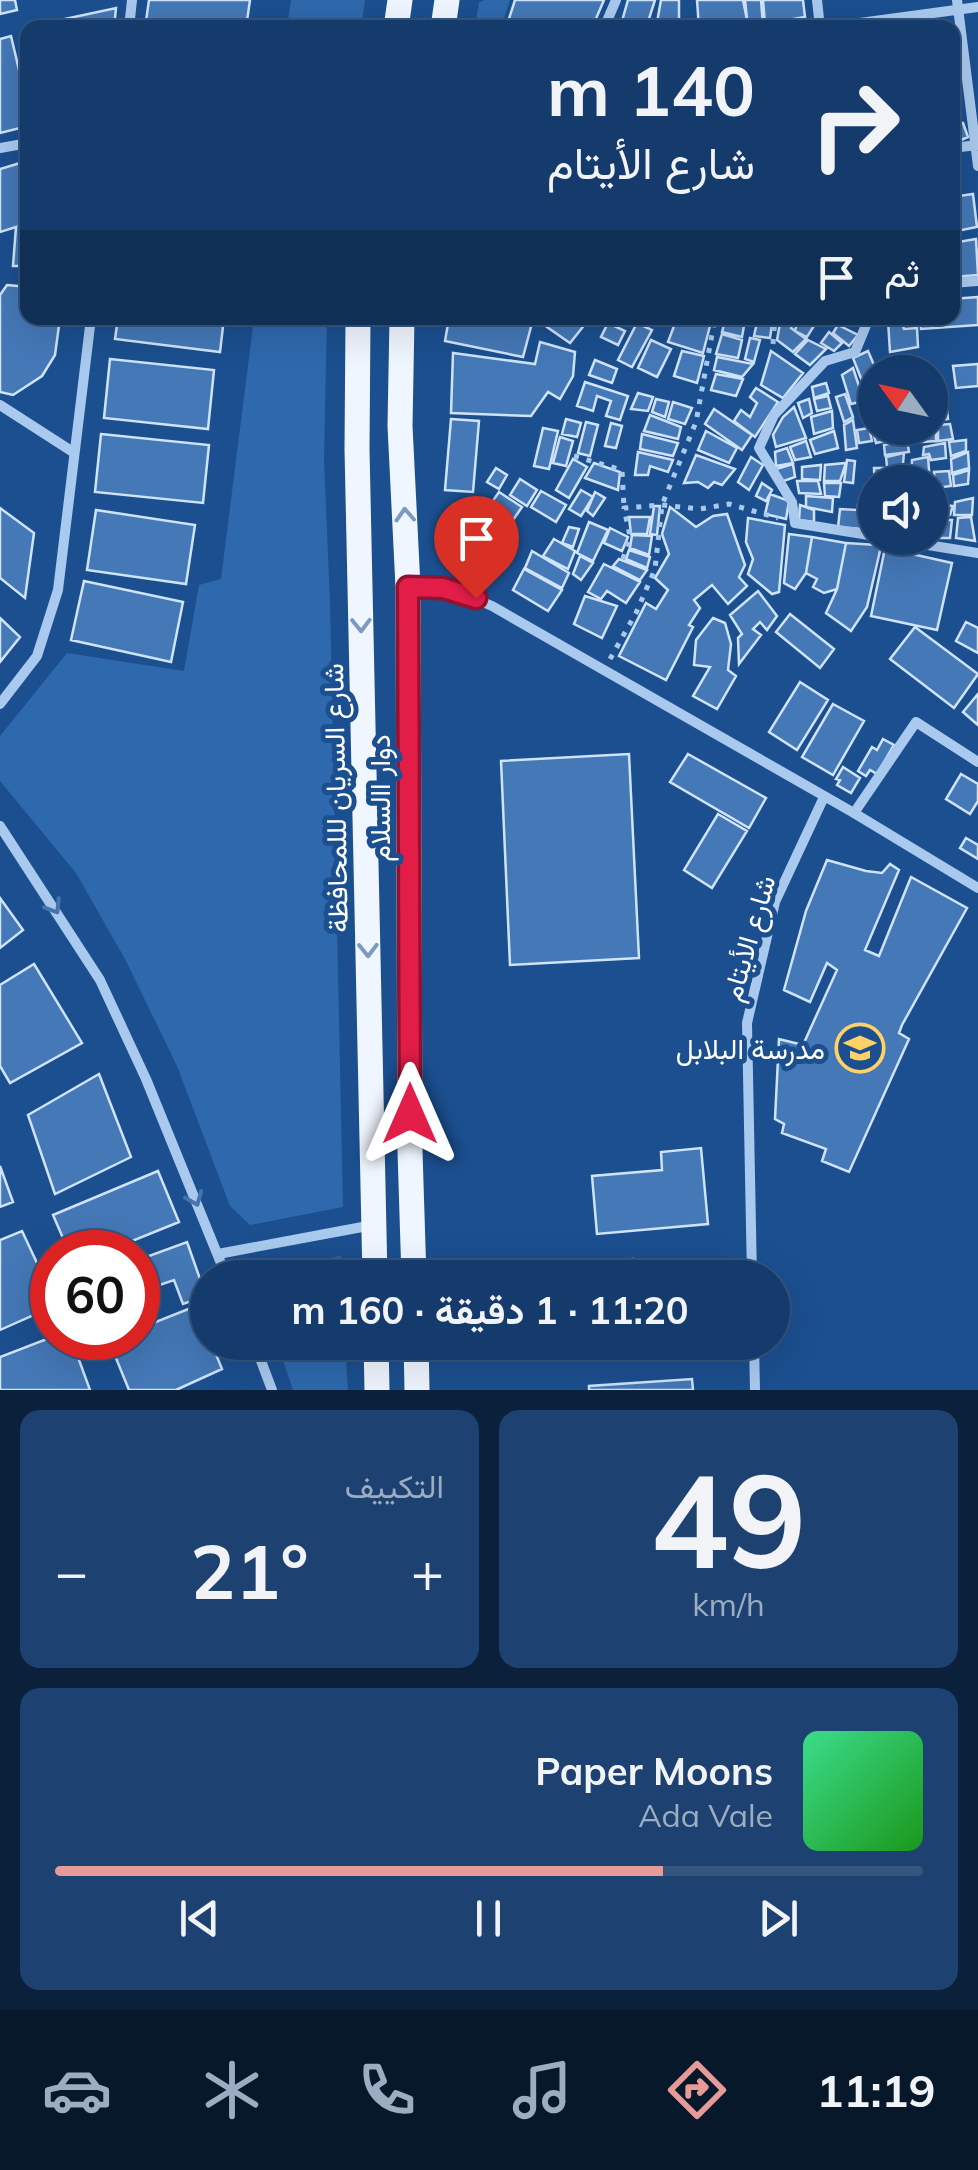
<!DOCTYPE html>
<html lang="ar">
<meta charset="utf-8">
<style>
body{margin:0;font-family:Mulish,Vazirmatn,sans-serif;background:#1d4271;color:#f1f3f6;direction:rtl;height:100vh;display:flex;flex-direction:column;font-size:38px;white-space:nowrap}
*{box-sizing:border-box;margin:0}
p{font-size:32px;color:#9dadc1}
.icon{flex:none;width:55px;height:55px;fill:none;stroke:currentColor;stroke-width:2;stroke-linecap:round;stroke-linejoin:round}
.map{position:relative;height:1390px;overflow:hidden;direction:ltr}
.drawer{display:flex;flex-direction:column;gap:20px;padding:20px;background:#0b203b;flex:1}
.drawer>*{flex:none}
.guide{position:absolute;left:20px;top:20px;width:940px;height:305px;border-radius:20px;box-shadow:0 10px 40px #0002,0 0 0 2px #33557e;direction:rtl;background:#143b6b;color:#f1f3f6;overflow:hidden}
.needle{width:65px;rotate:303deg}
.fabs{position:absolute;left:858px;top:355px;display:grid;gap:20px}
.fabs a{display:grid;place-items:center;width:90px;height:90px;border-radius:50%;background:#143b6b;box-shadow:0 10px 40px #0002,0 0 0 2px #33557e;font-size:50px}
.speed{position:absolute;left:30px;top:1230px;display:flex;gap:20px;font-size:50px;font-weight:700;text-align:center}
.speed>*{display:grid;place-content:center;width:130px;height:130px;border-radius:50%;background:#143b6b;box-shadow:0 10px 40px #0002,0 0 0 2px #33557e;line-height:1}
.speed .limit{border:15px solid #d22;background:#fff;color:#111}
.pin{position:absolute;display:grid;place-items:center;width:85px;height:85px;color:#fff;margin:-102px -42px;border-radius:50% 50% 50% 0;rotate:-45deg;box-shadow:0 0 10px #0007}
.pin .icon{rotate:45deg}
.me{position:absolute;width:110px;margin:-55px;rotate:0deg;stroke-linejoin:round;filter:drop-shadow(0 0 8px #0008)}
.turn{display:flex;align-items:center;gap:35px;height:210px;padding:0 40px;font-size:45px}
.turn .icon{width:130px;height:130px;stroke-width:2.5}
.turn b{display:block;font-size:70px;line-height:85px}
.then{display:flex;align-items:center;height:95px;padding:0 40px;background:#0003;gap:20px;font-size:38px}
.big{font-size:75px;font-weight:700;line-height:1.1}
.drawer .tile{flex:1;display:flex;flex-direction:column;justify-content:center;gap:15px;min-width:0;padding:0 35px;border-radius:20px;background:#1d4271}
.drawer .dial{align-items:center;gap:0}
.dial b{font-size:130px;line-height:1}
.song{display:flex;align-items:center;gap:30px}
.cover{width:120px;height:120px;border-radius:15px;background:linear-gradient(135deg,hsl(150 70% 55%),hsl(120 70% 35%))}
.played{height:10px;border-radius:5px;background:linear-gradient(90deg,#e69b98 70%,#33557e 70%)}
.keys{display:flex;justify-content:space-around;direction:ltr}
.heat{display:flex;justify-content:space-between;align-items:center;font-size:55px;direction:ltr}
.drawer .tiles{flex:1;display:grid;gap:20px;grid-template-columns:1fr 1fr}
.tile:last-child{grid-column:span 2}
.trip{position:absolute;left:190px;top:1260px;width:600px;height:100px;border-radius:50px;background:#143b6b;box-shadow:0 10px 40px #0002,0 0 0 2px #33557e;font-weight:700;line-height:100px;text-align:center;direction:rtl}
.tabs{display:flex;height:160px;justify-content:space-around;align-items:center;background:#08182b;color:#9dadc1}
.tabs .icon{width:70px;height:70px}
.tabs .selected{color:#e69b98}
.tabs b{font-size:45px;color:#f1f3f6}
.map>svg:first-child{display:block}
.green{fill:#2e69ad}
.building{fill:#4478b7;stroke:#cfe3fa;stroke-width:2.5}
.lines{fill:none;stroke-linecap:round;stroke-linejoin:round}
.path{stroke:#a9c9ee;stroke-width:5;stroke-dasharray:5 8;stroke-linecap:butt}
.minor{stroke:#a9c9ee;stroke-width:10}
.primary{stroke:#f0f6ff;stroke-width:25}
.oneway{stroke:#7b9ac1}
.oneway2{stroke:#4674ac}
.route-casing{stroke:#92132f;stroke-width:25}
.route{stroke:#e11d48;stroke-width:18}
.labels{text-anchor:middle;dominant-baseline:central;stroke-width:10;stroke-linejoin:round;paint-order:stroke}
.street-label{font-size:28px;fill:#fff;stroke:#1b4f8f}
.poi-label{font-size:28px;fill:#fff;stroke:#1b4f8f;text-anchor:end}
</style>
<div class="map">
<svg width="978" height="1390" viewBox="0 0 978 1390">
<rect width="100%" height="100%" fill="#1b4f8f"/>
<path class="green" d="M291,0h74l-4,27h-74z
M485,0h25l-9,27h-26l4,-25z
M254,318h73l-3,141 6,144 13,604 -93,18 -20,-19 -53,-140 -52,-107 -49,-86 -76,-92v-45l67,-83 117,18 15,-86 22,-6z
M341,1256l1,21 -94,1 -2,-5z
M277,1343h68l3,47h-55z"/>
<path class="building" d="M0,0h15l2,10 -17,4z
M149,0h101l-4,28h-101z
M515,0h89l-12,28h-86z
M628,0h27l-9,28h-26z
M661,0h18v28h-23z
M697,0h46l5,25 -49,3z
M745,0h16l2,26 -15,2z
M763,0h40l2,17 -40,7z
M116,8l-2,20 -82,-2z
M11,36l17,72v18l-28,7v-94z
M952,37l8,34 -8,1z
M954,114l1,8 8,1 5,14 -16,7z
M20,163h8v103h-15l3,-39 -16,5v-63z
M973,194l4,33 -25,5v-35z
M976,239l2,36 -26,2v-34z
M7,285l21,2v31h32l-5,37 -13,21 -29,19 -13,-3v-97z
M978,297v28l-57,4 -1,-11h32v-19z
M118,318h106l-4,34 -105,-13z
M449,318h69l14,5 -9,34 -78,-16z
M534,318h56l-20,25z
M677,318h35l-9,35 -35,-11z
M758,318h15l-3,20 -16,-2z
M781,318h14l-4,10 15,11 -13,13 -16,-12z
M798,318h21l-12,19 -12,-6z
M901,320l3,9 13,-1 1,19 -28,5 -2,-31z
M725,321l19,5 -2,11 -20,-5z
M608,323l17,8 -7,14 -17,-8z
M637,323l15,7 -20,37 -14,-7z
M838,325l20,10 -9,11 -16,-13z
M829,332l13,11 -8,8 -13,-8z
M722,334l20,6 -4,18 -22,-4z
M750,338l10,2 -6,22 -9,-3z
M651,340l20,9 -14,28 -19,-9z
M808,340l18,9 -16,16 -15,-11z
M540,342l35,10 -2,24 -13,23 -12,-7 -17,24 -80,-3 2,-60 82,11z
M682,351l22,5 -7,27 -23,-7z
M771,351l32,22 -20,25 -22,-13z
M868,351l9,21 -2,5 -13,4 -9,-23z
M717,357l36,7 -11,13 -28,-7z
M110,359l104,11 -6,59 -104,-11z
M595,360l22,9 -5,14 -23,-8z
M978,364v22l-22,2 -3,-22z
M853,368l11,33 -13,3 -9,-29z
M716,374l27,5 -7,17 -25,-6z
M875,379v29l-9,2 -4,-26z
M585,382l43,14 -8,24 -14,-4 5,-15 -14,-5 -4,15 -16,-5z
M826,383l3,10 -15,5 -2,-11z
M756,388l22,14 -23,35 -21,-16 7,-11 9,7 7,-14 -7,-6z
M930,389h15l3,30 -18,3z
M638,393l15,4 -5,14 -17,-2z
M845,394l8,23 -9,5 -8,-25z
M828,396l3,12 -14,3 -3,-12z
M656,399l13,3 -4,15 -13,-5z
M809,399l3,14 -9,5 -5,-15z
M673,402l19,6 -7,16 -17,-5z
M794,407l12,31 -30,9 -3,-12 10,-18z
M714,409l38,26 -10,15 -37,-26z
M832,411l1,17 -19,6 -3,-17z
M875,411v17h12l3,12 -14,3 -8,-29z
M650,415l31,12 -3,12 -34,-8z
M451,419l28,2 -6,71 -28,-2z
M566,419l15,4 -4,14 -15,-3z
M853,420l4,28 -11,2 -2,-25z
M586,422l12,3 -8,31 -12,-3z
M611,423l11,3 -6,22 -11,-2z
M950,424l3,15 -15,2v-16z
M936,425v16l-13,1 2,-14z
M543,428l15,3 -9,38 -15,-3z
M869,428l3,13 -13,2 -2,-13z
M921,428v14l-11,2 -2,-13z
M706,431l31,17 -8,15 -31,-13z
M834,431l4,17 -23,6 -5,-14z
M101,434l108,11 -6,58 -108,-11z
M642,434l36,9 -5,13 -33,-7z
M560,437l13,4 -7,25 -13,-3z
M907,440l2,12 -24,3 -1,-10z
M966,440v11l-15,5 -2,-14z
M806,441l5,16 -16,3 -5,-13z
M945,443l1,15 -15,2 -2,-6 -6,1 1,-8z
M787,448l6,15 -17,3 -1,-14z
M638,452l35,8 -5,12 -18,-6 -2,9h-13z
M968,452l1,16 -17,5 -1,-14z
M904,453l-2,21 -14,2 -2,-19z
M696,455l39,14 -13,16 -8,-3 -6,6 -10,-6 -14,1z
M751,457l12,8 -14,25 -11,-8z
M928,457l2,25h-19l1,-22z
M573,459l14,8 -18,31 -13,-8z
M847,460l8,1 -2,22 -9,-1z
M594,463l26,9 -2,18 -33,-12z
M846,463l-6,18h-16l1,-16z
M793,464l2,13 -14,5 -5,-13z
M821,465l-1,15 -18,-1v-12z
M496,468l11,7 -8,14 -12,-7z
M874,468h11l1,14h-11v12z
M969,470l-1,14 -14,2 -1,-11z
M949,471l2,15 -16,2 -1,-16z
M520,479l17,11 -10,16 -17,-11z
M797,481h21l3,13 -22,-1z
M762,483l10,7 -6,11 -10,-5z
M824,483h17l-2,14 -14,-1z
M581,490l12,7 -12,19 -12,-7z
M541,491l25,14 -10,17 -25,-15z
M499,492l23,15 -9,13 -23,-15z
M595,492l10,6 -12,18 -6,-5z
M770,494l19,7 -3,18 -21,-5z
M806,496l27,2 -1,14 -26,-5z
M973,498l-1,17h-18l1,-13z
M859,499l11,2 3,29 -35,-3 2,-18 17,1z
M937,504l16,2 -3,9 -13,3z
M800,505l14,5v12l-15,-2z
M654,506h6l-3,29 -7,-1z
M670,507l26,20 17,-11 14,-2 18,51 -6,12 8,9 -19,18 -16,-19 -18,15 6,8 -11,17 4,2 -27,53 -47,-24 27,-53 10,6 12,-19 -13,-12 14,-24 -7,-20z
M0,508l34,25 -9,65 -25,-20z
M96,510l99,15 -9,59 -99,-14z
M496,514l12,8 -7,11 -12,-8z
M629,517h21l-3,17h-16z
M971,517l4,24 -19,-3 2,-20z
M748,518l37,7 -6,67 -7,2 -24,-20 5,-15 -7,-17z
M936,520h16l-2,18h-16z
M589,522l19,8 -15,31 -16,-8z
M569,527l10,2 -6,18 -11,-4z
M610,528l18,9 -6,14 -18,-8z
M478,529l25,12 -14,29 -26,-13z
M789,534l23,3 -6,36 -11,16 -11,-6z
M632,535l20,1 -3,19 -19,-7z
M812,537l34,6 -9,46 -13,4 -11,-6 4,-8 -11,-6z
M554,539l21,12 -7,18 -25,-13z
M846,543l31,2 3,6 -13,56 -16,24 -25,-18 11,-24z
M885,548l67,15 -15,67 -66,-14z
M629,550l21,7 -3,11 -21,-9z
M532,551l37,22 -7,15 -37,-20z
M580,556l13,7 -12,17 -8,-6z
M619,559l28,11 -7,10 -27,-14z
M604,564l36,18 -14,21 -19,-12 -6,8 -13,-7z
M524,569l38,21 -14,21 -35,-21z
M84,581l99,21 -12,60 -100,-22z
M758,591l19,25 -10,14 -7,-8 -7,7 8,6 -22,29 -1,-26 4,-4 -12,-19z
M585,596l32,10 -15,32 -28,-14z
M790,614l44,35 -14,19 -44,-36z
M0,618l20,19 -20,25z
M713,618l12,5 6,21 -3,26 8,6 -19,33 -24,-13 17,-29 -16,-2 2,-25z
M966,622l12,6v25l-22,-12z
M915,627l63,47 -24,34 -64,-49z
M800,682l28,18 -31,50 -28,-18z
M978,694v31l-15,-13z
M833,704l31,17 -31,54 -31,-18z
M883,739l11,6 -17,29 -7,-4 -4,6 -8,-5 14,-24 5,3z
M629,754l10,204 -129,7 -9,-204z
M688,754l78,44 -17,30 -79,-46z
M843,767l17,11 -9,15 -14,-8 3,-5 -4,-1z
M961,774l17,10v17l-8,13 -24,-15z
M718,814l29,17 -35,57 -28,-18z
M966,838l12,7v14l-18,-11z
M827,860l39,11 16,2 8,-9 9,6 -34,80 14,6 32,-79 56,31 -65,117 -3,8 10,6 -60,133 -27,-11 4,-12 -44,-16 2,-9 -9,-5 4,-80 24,6 34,-75 -10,-7 -17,39 -26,-12 22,-79z
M0,898l23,32 -23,18z
M34,964l48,79 -72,40 -10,-17v-81z
M99,1074l32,83 -76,37 -27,-79z
M701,1148l7,76 -111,10 -5,-58 70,-6 -1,-18z
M0,1166l13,36 -13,5z
M158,1171l21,51 -74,30h-36l-16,-37z
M22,1231l30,64v12l-52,23v-90z
M187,1242l19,54 -23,8 -9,-24 -26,9 -10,-29z
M633,1259l1,17 84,-5v7h-131v-16z
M196,1306l12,36h3l11,27 -46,21h-47l-20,-49 29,-3v-9z
M52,1337l19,1 19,52h-90v-33z
M692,1379l1,11h-104v-4z"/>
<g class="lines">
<path class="path" d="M773,344l2,-26
M574,456l48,14 2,38
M623,559l7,-23 -6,-28 38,-3 38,4 29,-5 49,14
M610,659l26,-46 19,-44 7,-64 34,-83 19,-104"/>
<path class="minor" d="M817,0l3,28
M957,0l21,166
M129,28l3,-28
M604,28l12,-28
M823,28l155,-21
M0,148l28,-5
M952,148l26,-3
M952,283l26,-2
M869,318l-14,34 -30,9 -51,54 -15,33 33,54 3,21 80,13
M0,405l73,47
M884,538l94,15
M409,587l51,5 32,14 362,207 124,75
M0,704l37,-48 21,-66 33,-272
M854,813l62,-91 62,40
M0,826l100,154 46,99 81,199
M218,1254l155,-29
M752,1278l-5,-255 28,-121 49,-105
M254,1342l18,48
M754,1342l1,48"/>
<path class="primary" d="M396,28l4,-28
M443,28l4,-28
M358,318l-1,131 18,829
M402,318l-2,108 8,161 2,564 4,127
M376,1342l1,48
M416,1342l1,48"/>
</g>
<defs><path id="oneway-chevron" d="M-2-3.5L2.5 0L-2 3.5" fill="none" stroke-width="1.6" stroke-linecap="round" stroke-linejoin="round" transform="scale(2.5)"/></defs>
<g class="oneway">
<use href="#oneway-chevron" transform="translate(405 515) rotate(-93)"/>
<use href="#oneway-chevron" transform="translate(361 625) rotate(89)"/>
<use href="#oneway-chevron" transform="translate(368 950) rotate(89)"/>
</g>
<g class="oneway2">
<use href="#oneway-chevron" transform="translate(54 907) rotate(58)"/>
<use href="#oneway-chevron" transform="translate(195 1199) rotate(68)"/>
</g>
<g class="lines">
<g class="route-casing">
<path id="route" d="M410,1114l-2,-527 35,1 33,10"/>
</g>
<use href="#route" class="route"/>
</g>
<defs>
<g id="school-ring" transform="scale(2.5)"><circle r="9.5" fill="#1b4f8f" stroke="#ffd166" stroke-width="1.5"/><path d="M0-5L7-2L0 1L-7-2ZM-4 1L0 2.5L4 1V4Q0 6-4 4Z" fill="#ffd166"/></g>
</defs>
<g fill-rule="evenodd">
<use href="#school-ring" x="860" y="1048"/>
</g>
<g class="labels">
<g class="street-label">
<text transform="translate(335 798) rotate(-91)">شارع السريان لللمحافظة</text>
<text transform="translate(379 798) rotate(-90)">دوار االسلام</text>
<text transform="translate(748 938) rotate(-74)">شارع الأيتام</text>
</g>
<g class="poi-label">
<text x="825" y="1048">مدرسة البلابل</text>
</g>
</g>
</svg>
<div class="fabs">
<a><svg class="needle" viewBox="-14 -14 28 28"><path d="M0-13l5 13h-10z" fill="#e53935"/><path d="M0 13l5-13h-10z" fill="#9dadc1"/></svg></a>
<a><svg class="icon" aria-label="sound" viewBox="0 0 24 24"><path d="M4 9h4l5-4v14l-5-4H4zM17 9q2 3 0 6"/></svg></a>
</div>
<div class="speed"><div class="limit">60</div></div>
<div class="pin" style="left:476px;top:598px;background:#d93025"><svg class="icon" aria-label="arrive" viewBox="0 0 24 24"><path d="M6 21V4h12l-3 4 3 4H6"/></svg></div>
<svg class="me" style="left:410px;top:1114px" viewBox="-20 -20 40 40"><path d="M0-17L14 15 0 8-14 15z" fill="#e11d48" stroke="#fff" stroke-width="4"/></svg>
<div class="trip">11:20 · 1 دقيقة · 160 m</div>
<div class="guide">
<div class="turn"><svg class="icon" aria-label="right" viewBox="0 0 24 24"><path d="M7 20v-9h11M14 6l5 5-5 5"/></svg><div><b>140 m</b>شارع الأيتام</div></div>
<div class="then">ثم<svg class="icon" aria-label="arrive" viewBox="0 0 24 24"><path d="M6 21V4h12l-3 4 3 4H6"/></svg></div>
</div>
</div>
<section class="drawer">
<div class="tiles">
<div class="tile dial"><b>49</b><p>km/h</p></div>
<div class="tile"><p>التكييف</p>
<div class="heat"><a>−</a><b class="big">21°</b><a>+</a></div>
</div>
<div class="tile">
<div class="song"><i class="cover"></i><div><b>Paper Moons</b><p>Ada Vale</p></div></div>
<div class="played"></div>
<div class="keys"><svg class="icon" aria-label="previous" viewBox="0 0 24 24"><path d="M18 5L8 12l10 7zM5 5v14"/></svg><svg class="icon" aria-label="pause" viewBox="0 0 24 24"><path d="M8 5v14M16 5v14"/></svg><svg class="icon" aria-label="next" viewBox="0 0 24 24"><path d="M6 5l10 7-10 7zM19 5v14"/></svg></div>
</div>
</div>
</section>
<nav class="tabs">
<b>11:19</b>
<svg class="icon selected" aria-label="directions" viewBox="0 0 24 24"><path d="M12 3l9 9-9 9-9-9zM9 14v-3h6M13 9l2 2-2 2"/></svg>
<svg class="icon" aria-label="music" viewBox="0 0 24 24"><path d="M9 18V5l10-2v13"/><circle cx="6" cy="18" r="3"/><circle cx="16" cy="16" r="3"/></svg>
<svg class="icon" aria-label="phone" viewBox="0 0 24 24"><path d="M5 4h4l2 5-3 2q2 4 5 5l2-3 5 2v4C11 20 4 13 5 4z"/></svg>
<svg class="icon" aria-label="climate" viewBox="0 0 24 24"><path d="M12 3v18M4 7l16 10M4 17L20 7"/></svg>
<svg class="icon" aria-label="car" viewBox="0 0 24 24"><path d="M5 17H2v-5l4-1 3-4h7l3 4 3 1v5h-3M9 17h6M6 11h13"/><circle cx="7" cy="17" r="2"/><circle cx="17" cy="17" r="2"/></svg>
</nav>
